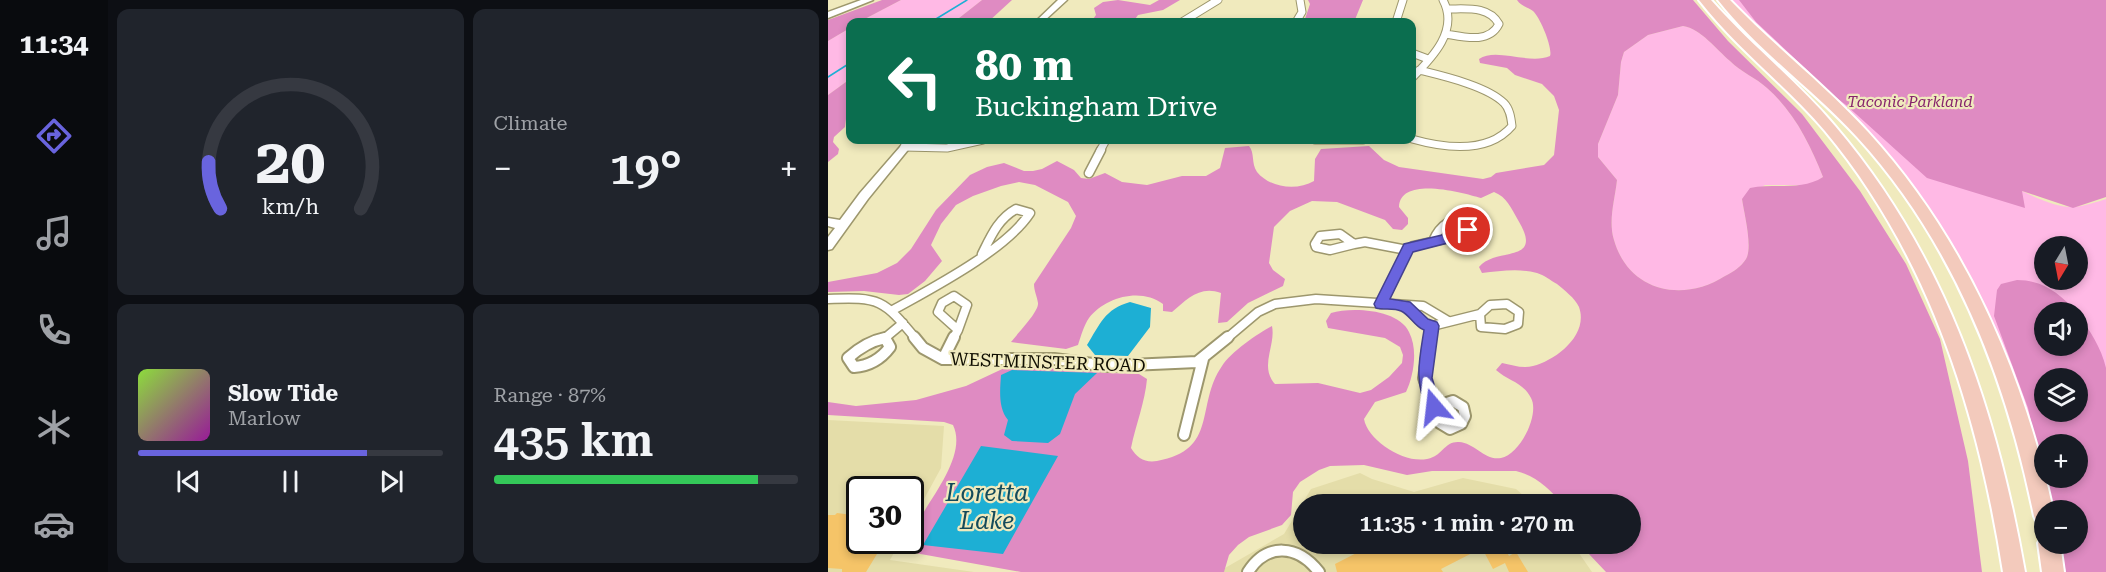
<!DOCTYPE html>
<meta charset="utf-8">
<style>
body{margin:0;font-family:"Roboto Serif",serif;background:#20242c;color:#f1f3f6;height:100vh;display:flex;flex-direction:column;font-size:22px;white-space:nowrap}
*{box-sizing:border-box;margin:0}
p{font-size:20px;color:#9ea1a6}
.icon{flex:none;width:33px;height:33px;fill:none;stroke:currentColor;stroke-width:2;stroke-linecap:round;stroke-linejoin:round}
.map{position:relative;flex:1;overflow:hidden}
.drawer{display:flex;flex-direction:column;gap:9px;padding:9px;background:#0d0f14;width:720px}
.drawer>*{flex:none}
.hud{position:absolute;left:18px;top:18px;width:570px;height:126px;border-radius:12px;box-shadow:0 3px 9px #0003;background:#0b6e4f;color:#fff;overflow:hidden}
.needle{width:39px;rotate:190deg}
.fabs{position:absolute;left:1206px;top:236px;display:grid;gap:12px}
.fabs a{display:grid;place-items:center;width:54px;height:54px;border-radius:50%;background:#171b24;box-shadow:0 3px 9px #0003;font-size:30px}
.speed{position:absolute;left:18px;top:476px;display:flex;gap:12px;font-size:30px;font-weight:700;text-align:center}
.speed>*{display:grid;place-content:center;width:78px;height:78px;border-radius:50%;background:#171b24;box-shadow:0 3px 9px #0003;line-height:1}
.speed .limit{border:3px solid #111;border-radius:9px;background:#fff;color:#111}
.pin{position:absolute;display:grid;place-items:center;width:51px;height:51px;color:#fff;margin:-26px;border:3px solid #fff;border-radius:50%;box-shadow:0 2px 6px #0007}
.me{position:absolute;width:66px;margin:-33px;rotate:343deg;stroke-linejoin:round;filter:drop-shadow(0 0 4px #0008)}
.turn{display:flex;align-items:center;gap:21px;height:126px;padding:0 30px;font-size:27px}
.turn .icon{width:78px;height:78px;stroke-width:2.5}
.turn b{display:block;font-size:42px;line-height:51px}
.big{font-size:45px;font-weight:600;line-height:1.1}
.drawer .card{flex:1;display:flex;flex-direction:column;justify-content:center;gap:9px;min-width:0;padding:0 21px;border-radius:12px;background:#20242c}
.drawer .dial{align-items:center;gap:0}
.dial svg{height:156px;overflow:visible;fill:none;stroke:#363941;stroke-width:7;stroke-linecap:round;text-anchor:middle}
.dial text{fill:#f1f3f6;stroke:none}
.song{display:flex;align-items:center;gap:18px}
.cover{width:72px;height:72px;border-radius:9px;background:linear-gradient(135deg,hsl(90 70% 55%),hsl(300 70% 35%))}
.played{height:6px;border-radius:3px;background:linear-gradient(90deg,#6964de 75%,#363941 75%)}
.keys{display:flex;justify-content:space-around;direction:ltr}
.heat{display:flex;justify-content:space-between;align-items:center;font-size:33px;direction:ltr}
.charge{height:9px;border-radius:4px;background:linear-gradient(90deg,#34c759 87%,#363941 0)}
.drawer .tiles{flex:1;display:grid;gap:9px;grid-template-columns:repeat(2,1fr)}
.trip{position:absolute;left:465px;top:494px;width:348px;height:60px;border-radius:30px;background:#171b24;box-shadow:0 3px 9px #0003;font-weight:600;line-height:60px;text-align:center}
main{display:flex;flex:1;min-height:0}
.tab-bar{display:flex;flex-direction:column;width:108px;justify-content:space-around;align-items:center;background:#090b0e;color:#9ea1a6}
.tab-bar .icon{width:42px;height:42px}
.tab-bar .on{color:#6964de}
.tab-bar b{font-size:27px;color:#f1f3f6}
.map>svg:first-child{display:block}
.built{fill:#e4dda9}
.green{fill:#ffb9e5;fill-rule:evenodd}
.forest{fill:#df8bc2;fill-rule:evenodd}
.water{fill:#1dafd4}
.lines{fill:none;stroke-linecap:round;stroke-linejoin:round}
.stream{stroke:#1dafd4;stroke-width:1.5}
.building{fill:#f5c468}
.street-far2-casing{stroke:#9d976d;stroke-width:9}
.street-far1-casing{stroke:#9d976d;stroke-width:11}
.street-casing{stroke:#9d976d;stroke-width:14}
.secondary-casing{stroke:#9d976d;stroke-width:3}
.highway-casing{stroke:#fff;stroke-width:4}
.street-far2{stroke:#fff;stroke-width:7}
.street-far1{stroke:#fff;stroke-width:8}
.street{stroke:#fff;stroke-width:10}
.secondary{fill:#fff;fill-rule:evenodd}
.highway{fill:#f3cabc;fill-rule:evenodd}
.route{fill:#6964de;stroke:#444190;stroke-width:1.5}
.labels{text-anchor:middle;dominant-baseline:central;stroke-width:4.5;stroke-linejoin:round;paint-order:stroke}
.far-park-label{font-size:15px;font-style:italic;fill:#87256c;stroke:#f0eabd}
.street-label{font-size:18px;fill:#0f0d01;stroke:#f0eabd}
.near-water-label{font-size:24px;font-style:italic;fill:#144b5b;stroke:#f0eabd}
</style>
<main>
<nav class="tab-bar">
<b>11:34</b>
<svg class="icon on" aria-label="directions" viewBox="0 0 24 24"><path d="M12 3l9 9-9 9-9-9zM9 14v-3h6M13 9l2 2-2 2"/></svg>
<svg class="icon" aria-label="music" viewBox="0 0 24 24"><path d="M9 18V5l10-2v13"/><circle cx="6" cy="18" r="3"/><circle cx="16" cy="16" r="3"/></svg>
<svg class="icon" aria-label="phone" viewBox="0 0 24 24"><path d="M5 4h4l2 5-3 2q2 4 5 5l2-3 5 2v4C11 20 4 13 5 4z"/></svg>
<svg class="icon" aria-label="climate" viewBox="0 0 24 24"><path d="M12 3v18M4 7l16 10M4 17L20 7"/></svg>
<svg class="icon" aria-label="car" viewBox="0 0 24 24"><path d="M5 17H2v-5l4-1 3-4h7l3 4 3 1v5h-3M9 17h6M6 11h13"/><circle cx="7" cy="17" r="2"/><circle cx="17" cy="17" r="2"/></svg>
</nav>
<section class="drawer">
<div class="tiles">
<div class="card dial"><svg viewBox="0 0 100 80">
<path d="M14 69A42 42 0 1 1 86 69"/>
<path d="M14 69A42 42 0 0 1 8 45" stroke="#6964de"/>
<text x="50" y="56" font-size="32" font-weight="700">20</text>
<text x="50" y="72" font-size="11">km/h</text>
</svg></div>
<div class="card"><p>Climate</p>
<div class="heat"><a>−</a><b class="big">19°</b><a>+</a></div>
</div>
<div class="card">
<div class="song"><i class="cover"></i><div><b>Slow Tide</b><p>Marlow</p></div></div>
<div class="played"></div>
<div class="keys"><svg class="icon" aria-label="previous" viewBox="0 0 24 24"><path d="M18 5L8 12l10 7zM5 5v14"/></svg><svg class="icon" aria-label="pause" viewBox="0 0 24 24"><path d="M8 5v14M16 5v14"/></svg><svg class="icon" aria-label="next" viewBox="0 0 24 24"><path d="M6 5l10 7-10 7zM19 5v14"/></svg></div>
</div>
<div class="card"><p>Range · 87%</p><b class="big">435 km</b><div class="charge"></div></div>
</div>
</section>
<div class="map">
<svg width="1278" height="572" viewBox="0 0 1278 572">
<rect width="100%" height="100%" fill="#f0eabd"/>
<path class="built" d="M0,420l116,6 -3,42 -30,55 -1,-34h-50v51h41l-11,20 84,12h-146z
M532,473l12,6 42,13 49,-14 53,11 17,15h-229v39h268l20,29h-369l2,-4 59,-34 27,-45z"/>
<path class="green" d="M73,0h81l-28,22h-95z
M902,0h376l-162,143c30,19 95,66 130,64 11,-1 22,-5 32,-8v373h-41l-5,-29h18v-99l-41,-2c-29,-97 -72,-196 -139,-275 -21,-24 -43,-47 -65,-70 -33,-34 -71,-62 -103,-97zM1216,246h34v33h-34zM1216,312h34v33h-34zM1216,378h34v33h-34z
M855,26c18,3 33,23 47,35 11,11 26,17 37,27 27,24 43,56 56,89l-12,8h-46l-23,14c2,14 11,48 4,60 -5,8 -13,13 -21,17 -42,27 -96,16 -111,-36 -6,-19 1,-41 3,-60l-19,-23v-13l20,-49 3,-33 3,-10 24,-17z
M22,28v51l-22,16v-54z"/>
<path class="forest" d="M54,0h19l-42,22h-9v6l-22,13v-21z
M154,0h30l-24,22h-34z
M290,0l32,5 9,-5h21l-17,10 -25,5 -5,7h-42l5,-7 -2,-7 9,-6z
M480,0h55l-9,22h-50l6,-18z
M689,0h176l35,41 74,73 58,77 46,73 34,75 28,122 14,111h-376l-18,-19 -4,-10h46v-39h-67c-14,-15 -26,-28 -47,-33h-84l-25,4 -43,-10 -34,1 -11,4 -19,12 -7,10 -2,23 -9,10 -33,12 -11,8 -9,10 -5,17h-203l-106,-19 -4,-7v-11c12,-29 58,-77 42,-110l-9,-3 -116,-7v-13l28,4 60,-6 50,-14 47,-22 94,9 32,1 8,5c-2,23 -11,45 -16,69 6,10 14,15 26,13 62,-11 38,-56 65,-95 8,-13 36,-33 50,-40 4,20 -13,40 3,58l43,-1 42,10 11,-3 18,-13 13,-14 1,-8 -3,-8 -15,-9 -57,-10 -2,-7 5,-8c21,-6 67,-4 78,19 9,17 5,43 -3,60l-31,10 -11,17c4,23 46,49 69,38 10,-4 13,-16 26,-15 16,1 26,19 42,16 19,-3 39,-44 30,-60 -8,-16 -23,-17 -35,-28l6,-7c10,2 21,6 31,3 23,-6 56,-31 46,-59 -4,-9 -15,-17 -22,-23 -7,-4 -13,-9 -20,-11 -18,-5 -37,-2 -55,0l-3,-6c17,-21 66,-2 39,-47 -7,-12 -11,-23 -24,-28l-13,6c-17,-5 -81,-23 -82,9l9,11v6l-6,6 -9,-1 -8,-9 -48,-18 -25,-1 -22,10 -16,16 -5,36 4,7 12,9 -2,7 -35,17 -21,19 -9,1 3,-30c-21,-8 -34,6 -49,19l-9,-1v-7c-22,-17 -58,-7 -74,14 -5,7 -8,18 -11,27l-12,4 -55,-7c6,-8 28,-30 27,-39 -1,-7 -4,-12 -4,-19l37,-56 5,-12 -8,-14 -33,-17 -16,-3 -18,4 -28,10 -17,9 -15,19 -10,21 11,16 -17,20 -17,13 -9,1 -35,-4 -36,1v-10l49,-9 20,-10 14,-14 25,-39 34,-35 17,-8 17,-4 20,8h9l9,-2 15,-8 17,9 7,8 8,1 16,-6 17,9 25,3 35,-9h24l14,-8 5,-20 24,-2c6,7 2,17 8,26 13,16 40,19 57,9l1,-22 6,-10 48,-3 15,14 15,7 84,12 8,-2 5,-4 48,-8 10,-10 5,-45 -5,-14 -12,-12 -27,-9 -8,-7 -27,-5 -1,-4c17,-12 50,6 71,-3 3,-8 -10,-39 -17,-45 -6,-4 -12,-5 -16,-11zM855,26c18,3 33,23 47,35 11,11 26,17 37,27 27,24 43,56 56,89 -21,14 -49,6 -73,11l-8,11c2,14 11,48 4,60 -5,8 -13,13 -21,17 -42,27 -96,16 -111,-36 -6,-19 1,-41 3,-60l-19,-23v-13l20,-49 3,-33 3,-10 24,-17z
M911,0h367v197l-33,11 -51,-17 3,17 -98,-30 -81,-73 -28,-21 -10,-13 -52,-49z
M22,79v35l-4,5 -1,8 -11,10 -1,5 6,7 -1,5 -10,8v-67z
M1189,280c25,0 43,13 59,32h-32v33h34v-31c12,17 23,33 28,54v204h-40l-7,-29h19v-33h-27l-23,-102 -34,-92 3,-26 4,-6zM1216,378h34v33h-34zM1216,444h34v33h-34z"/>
<path class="water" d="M302,302l21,6 -1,19 -22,29 -33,-1 -8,-10c13,-21 18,-36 43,-43z
M184,370l85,3 -22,21 -15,40 -12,9 -36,-2 -8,-6 4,-15c-10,-12 -8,-30 -7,-45z
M153,446l77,10 -55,98 -80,-9z"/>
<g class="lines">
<path class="stream" d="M103,22l36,-22
M0,77l22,-14"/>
</g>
<path class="building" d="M9,513l23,3v24h32l-12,7 1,4 -4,3 -11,18h-24v-3l-14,-1v-53h7z
M548,543h18l3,7 15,-7h90l7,13 7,-4 12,20h-19l-4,-9 -12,6 -11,-21 -41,21 2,3h-106l-2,-8z"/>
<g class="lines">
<g class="street-far2-casing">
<path id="street-far2" d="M354,22l36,-22
M468,22l6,-10 -2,-12
M568,22l7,-22
M618,34c18,3 43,10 53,-10 -10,-18 -32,-15 -50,-15
M584,53l16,6
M584,78c21,-21 47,-48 31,-78
M584,139c32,9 76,15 100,-13 -1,-8 -2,-17 -8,-23 -17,-17 -61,-27 -85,-33
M487,140h48
M76,147l43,1 36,-8
M272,151l6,-11"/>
</g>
<g class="street-far1-casing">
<path id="street-far1" d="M261,173l12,-23
M512,234l14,10 -24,6 -14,-3 -1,-3 5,-8z
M526,244l11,-2 42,8
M579,250l6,-4 54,-12 1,-9c-14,-13 -29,2 -35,16
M126,296l13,9 -9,25 -20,-18 4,-9z
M0,299c52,-2 55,0 88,40
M553,304l26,-54
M679,304l12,8 -1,12 -13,5 -24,-2 -1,-13 10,-9z
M577,306l18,18 9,2 48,-12
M65,310c39,-22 113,-60 137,-97l-14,-4c-18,10 -25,27 -34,45
M57,338l18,-15
M52,339h6
M125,339l5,-9
M398,339l32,-27 17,-8 41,-5 107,7 25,15
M602,339l2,-13"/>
</g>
<g class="street-casing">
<path id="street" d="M86,337l9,11 20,11h111l54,7 89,-4 31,-25
M602,337l-6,41 10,29
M57,338l5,9c-9,12 -21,19 -36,20l-6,-9c11,-10 22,-17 37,-20z
M115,359l11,-22
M625,401l10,6 2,9 -4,8 -11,5 -10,-6 -6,-16z
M356,435l19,-76
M420,572c19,-30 50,-27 71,0"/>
</g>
<g class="secondary-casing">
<path id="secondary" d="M33,0h12l-45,18v-6z
M230,0h9l-24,22h-8z
M78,140h10l-48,59 -36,50 -4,1v-13l7,-9 -7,-2v-8l12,2 20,-27z"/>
</g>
<g class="highway-casing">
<path id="highway" d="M871,0h12c39,44 86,81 124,126 110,129 161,282 190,446h-22c-25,-159 -73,-315 -178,-441 -39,-46 -89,-83 -126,-131z
M890,0h12c44,46 95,85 138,132 97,106 155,241 185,378h-9v16l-7,-3 -3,-7c-28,-138 -80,-273 -177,-379 -43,-47 -100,-87 -139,-137z
M1216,534v9h16l4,29h-22l-4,-29z"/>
</g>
<use href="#street-far2" class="street-far2"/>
<use href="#street-far1" class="street-far1"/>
<use href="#street" class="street"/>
<use href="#secondary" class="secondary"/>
<use href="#highway" class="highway"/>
</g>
<path class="route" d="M640,225l6,5 -3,7 -58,15 -23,47 20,3 18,17 9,3 2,4 -7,52 9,29 -2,5 -5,2 -6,-2c-14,-31 -9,-50 -4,-82 -10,-4 -14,-15 -23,-19 -7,-3 -17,-1 -25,-3l-2,-4 30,-60 55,-13z"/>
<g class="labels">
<g class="far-park-label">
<text x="1082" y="102">Taconic Parkland</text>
</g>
<g class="street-label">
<text transform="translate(220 362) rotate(2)">WESTMINSTER ROAD</text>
</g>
<g class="near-water-label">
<text x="159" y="493">Loretta<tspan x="159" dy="28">Lake</tspan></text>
</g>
</g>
</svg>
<div class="fabs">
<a><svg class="needle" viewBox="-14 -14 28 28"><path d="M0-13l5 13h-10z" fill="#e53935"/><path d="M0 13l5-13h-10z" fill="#9ea1a6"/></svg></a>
<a><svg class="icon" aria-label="sound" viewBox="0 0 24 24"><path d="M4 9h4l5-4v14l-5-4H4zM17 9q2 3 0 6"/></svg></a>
<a><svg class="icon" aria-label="layers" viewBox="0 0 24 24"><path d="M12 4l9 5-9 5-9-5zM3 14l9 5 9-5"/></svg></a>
<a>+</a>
<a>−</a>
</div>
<div class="speed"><div class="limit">30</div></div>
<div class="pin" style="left:640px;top:230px;background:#d93025"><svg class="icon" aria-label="arrive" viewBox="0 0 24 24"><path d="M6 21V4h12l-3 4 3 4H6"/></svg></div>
<svg class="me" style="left:606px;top:407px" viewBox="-20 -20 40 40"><path d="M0-17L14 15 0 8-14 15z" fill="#6964de" stroke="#fff" stroke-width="4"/></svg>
<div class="trip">11:35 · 1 min · 270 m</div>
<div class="hud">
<div class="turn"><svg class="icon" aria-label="left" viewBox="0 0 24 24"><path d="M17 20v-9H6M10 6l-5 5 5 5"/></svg><div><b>80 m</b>Buckingham Drive</div></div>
</div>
</div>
</main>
